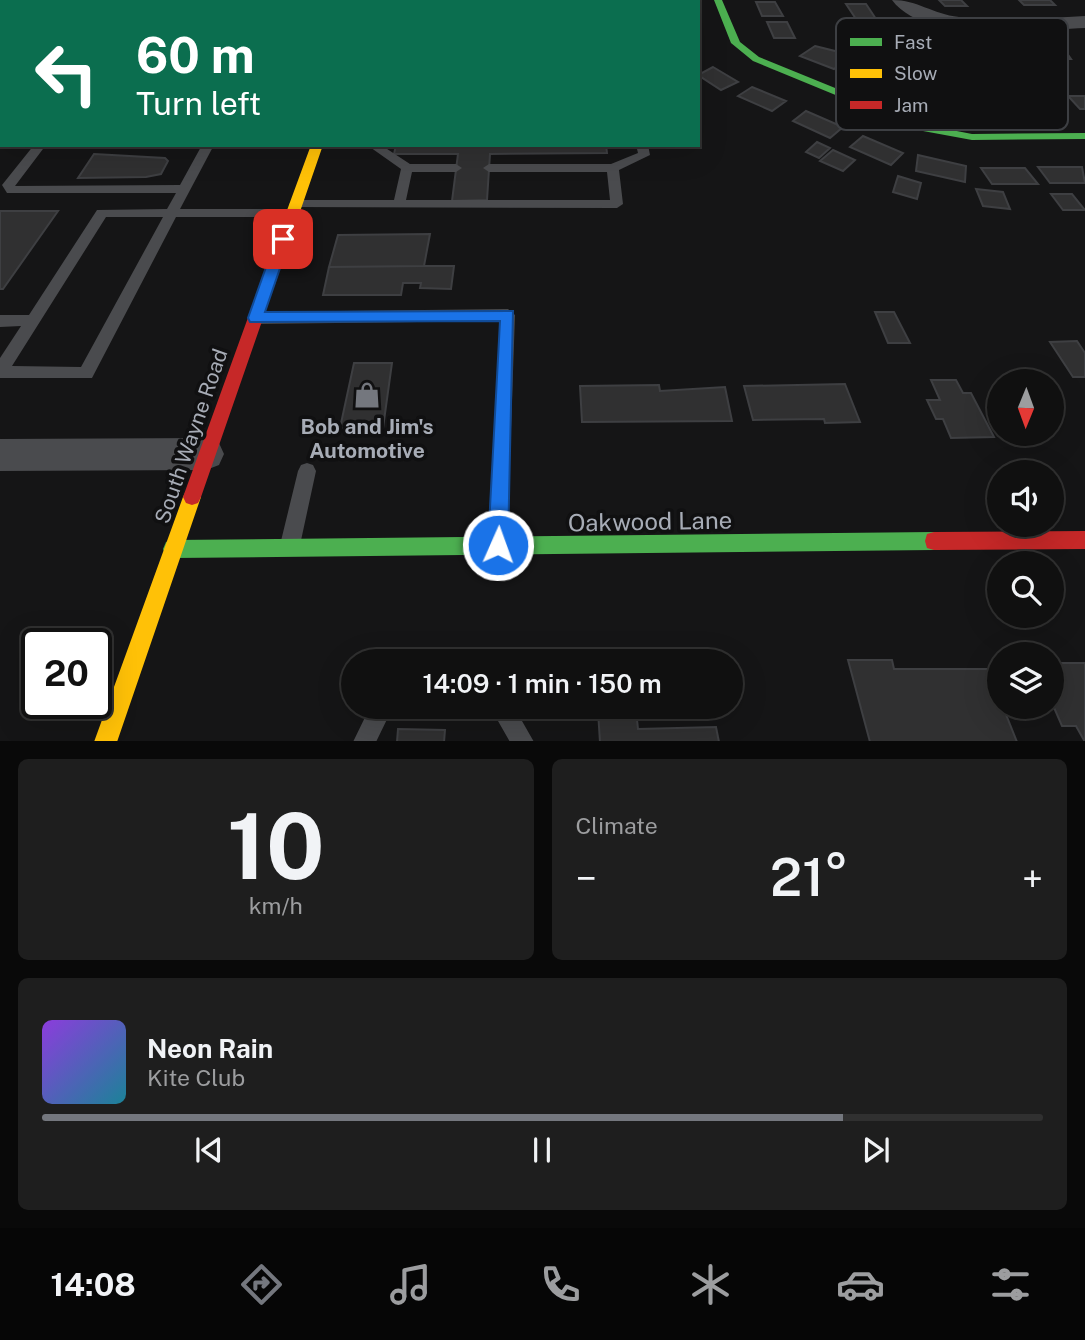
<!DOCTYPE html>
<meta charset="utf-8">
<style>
body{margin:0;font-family:"Public Sans",sans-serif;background:#1e1e1e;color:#f1f3f6;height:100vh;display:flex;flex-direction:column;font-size:26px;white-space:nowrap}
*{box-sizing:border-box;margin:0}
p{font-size:23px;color:#9c9d9f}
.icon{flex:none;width:38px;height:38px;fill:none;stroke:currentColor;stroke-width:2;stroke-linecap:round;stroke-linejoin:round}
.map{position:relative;height:741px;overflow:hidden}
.details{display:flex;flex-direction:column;gap:18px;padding:18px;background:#090909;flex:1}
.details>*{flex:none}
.top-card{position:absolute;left:0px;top:0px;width:700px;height:147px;box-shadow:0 7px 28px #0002,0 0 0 2px #303030;background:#0b6e4f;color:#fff;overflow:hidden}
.needle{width:46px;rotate:181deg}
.controls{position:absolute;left:987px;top:369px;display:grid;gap:14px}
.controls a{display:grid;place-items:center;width:77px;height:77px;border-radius:50%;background:#101010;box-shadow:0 7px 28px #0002,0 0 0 2px #303030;font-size:35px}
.speed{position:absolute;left:21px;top:628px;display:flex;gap:14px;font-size:35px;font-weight:700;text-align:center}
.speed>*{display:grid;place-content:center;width:91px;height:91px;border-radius:50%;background:#101010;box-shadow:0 7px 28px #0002,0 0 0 2px #303030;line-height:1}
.speed .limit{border:4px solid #111;border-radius:10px;background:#fff;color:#111}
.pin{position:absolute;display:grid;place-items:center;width:60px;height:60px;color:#fff;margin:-30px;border-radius:14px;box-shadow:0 4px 10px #0006}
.me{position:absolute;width:77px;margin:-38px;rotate:2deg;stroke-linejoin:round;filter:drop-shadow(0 0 5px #0008)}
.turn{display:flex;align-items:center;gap:24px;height:147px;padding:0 21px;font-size:32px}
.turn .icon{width:91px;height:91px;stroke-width:2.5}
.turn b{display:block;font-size:49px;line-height:60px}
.big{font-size:52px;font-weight:600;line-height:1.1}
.details .widget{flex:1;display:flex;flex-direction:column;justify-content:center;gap:10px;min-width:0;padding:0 24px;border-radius:10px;background:#1e1e1e}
.details .dial{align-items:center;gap:0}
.dial b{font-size:91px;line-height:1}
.song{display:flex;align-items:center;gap:21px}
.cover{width:84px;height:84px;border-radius:10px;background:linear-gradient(135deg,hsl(270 70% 55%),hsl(190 70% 35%))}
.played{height:7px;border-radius:4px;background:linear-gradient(90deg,#74777e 80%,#303030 80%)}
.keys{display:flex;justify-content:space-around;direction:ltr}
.heat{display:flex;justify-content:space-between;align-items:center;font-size:38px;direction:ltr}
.details .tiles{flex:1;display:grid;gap:18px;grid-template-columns:1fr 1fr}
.widget:last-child{grid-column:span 2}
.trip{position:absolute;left:341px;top:649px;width:402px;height:70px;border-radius:35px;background:#101010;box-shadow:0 7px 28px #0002,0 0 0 2px #303030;font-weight:600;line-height:70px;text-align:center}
.menu{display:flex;height:112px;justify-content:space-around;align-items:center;background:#060606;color:#9c9d9f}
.menu .icon{width:49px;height:49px}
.menu .on{color:#74777e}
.menu b{font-size:32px;color:#f1f3f6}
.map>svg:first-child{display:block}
.building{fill:#303031;stroke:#3e3f42;stroke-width:2}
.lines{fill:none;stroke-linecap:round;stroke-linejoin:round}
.lane{fill:#4a4b4e;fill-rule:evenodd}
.street{fill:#4a4b4e;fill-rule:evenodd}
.fast{fill:#4caf50;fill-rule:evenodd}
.slow{fill:#ffc107;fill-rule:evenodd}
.jam{fill:#c62828;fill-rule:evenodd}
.route{fill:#1a73e8;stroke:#114b97;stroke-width:2}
.labels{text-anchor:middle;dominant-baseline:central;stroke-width:7;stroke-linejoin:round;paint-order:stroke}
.poi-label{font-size:21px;font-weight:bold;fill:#a7acb6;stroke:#101011}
.street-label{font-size:21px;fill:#a7acb6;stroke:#101011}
.near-street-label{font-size:24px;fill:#a7acb6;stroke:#101011}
.key{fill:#101011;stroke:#3d3f43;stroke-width:2}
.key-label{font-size:19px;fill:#a7acb6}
</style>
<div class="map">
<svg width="1085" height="742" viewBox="0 0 1085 742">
<rect width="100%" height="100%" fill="#151516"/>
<path class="building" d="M508,0h72v2h-72z
M939,0h22l6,6h-22z
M1019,0h31l5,5h-31z
M756,2h19l8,14h-21z
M846,4h20l10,15h-20z
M767,22h20l8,16h-21z
M1022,42h37l12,17h-13l-5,-6h-20z
M815,46l28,7 -6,4 8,4 -11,8 -34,-13z
M713,67l25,15 -17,8 -23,-15z
M752,87l34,14 -14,10 -34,-15z
M1068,96h17v13h-5z
M806,111l37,16 -13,11 -37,-17z
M863,136l40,17 -12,12 -41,-18z
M817,142l13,6 -11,10 -13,-6z
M396,145h210l1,8 -117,1 -3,46 -35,1 6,-47h-64z
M833,150l22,10 -12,11 -23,-10z
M94,154l71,4 3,3 -7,13 -15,3 -68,1z
M918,155l48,11 -1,16 -49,-11z
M1038,167h44l3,16h-35z
M981,168h44l13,16h-46z
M898,176l23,7 -4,16 -24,-7z
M976,189l27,3 7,17 -27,-3z
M1051,194h21l13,16h-22z
M0,211h58l-55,78h-3z
M430,234l-6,32 -95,1 9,-32z
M424,266h30l-3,23 -31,-1 1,-5h-18l-2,12h-78l6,-28z
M875,312h19l16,31h-22z
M1077,341l8,12v24h-12l-23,-35z
M354,363h38l-9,65h-43z
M931,380h25l7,13h8l23,44 -43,1 -8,-19h-7l-9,-19h13z
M845,384l15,38 -35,1 -1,-4 -71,1 -9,-34z
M659,385l1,6 65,-4 7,34 -150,1 -2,-36z
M848,660h44l2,9h94l11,28v10h4l14,35h-147z
M1052,663h33v79l-9,-16h-14l-10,-23z
M636,710l2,19 78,-2 3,15h-119l-2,-31z
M398,729l47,1 -1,12h-47z"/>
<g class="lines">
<path class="lane" d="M89,0h9l-10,2z
M188,0h8l-9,2z
M282,0h8l-9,2z
M476,0h8v2h-8z
M34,145h12l-31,41 165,-1 22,-40h12l-34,64h112l6,4 -6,4h-116l-84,161h-92v-20l21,-32 -21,1v-12h29l68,-105 70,-1 9,-16h-169l-5,-8zM106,217h57l-82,150 -69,-1z
M367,145h14l29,19h46l6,4 -6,4h-44l-6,28h204l-3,-28h-118l-6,-4 6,-4h122l27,-11 -2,-8h12l2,10 -31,15 4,34 -6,4 -326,-1 -2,-3 6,-4h99l7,-31z
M508,309l7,6 -8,228 -2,7 -7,2 -7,-2 -2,-7 11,-222 -245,3 -7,-6 7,-6z
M307,463l6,2 3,6 -16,74 -3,7 -7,2 -7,-2 -3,-7 18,-74 3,-6z
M370,707h23l-17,35h-23z
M490,707h24l20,35h-24z"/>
<path class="street" d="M892,0c26,0 40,14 67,17 42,5 84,1 126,-1v12c-50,2 -160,17 -193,-28z
M206,438l13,5 5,11 -5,11 -13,5 -206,1v-32z"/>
<path class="fast" d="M364,0h8l-9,2z
M714,0h8l18,42 19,15 167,68 46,9 113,-1v6l-113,1 -49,-9 -170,-70 -22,-18z
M934,532l7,2 2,7 -2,7 -7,2 -761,8 -7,-2 -3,-7 3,-7 7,-2z"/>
<path class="slow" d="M311,145h12l-30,87 -7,4 -5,-1 -2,-3z
M192,489l6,2 3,6 -84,245h-23l89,-245 3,-6z"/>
<path class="jam" d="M286,228l7,4 -92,265 -3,6 -6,2 -6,-2 -3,-6 96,-265z
M1085,531v18l-151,1 -7,-2 -2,-7 2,-7 7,-2z"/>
</g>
<path class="route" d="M283,234l7,5 -25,73 248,-1 -5,234 -3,7 -7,3 -7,-3 -3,-7 12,-224 -250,1 -2,-4 28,-79z"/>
<defs>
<g id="shop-bare" transform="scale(2.1)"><path d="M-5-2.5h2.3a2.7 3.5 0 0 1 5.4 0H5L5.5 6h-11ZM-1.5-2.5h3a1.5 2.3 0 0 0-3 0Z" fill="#74777e" stroke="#101011" stroke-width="2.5" paint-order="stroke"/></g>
</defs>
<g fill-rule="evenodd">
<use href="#shop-bare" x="367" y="395"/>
</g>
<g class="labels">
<g class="poi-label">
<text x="367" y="426">Bob and Jim's<tspan x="367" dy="24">Automotive</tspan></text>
</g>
<g class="street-label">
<text transform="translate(191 436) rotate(-71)">South Wayne Road</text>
</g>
<g class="near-street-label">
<text transform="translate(650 521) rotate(-1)">Oakwood Lane</text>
</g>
</g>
<rect x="836" y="18" width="232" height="112" rx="10" class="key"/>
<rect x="850" y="38" width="32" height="8" fill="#4caf50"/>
<rect x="850" y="69" width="32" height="9" fill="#ffc107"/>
<rect x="850" y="101" width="32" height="8" fill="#c62828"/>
<g class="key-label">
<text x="894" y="49">Fast</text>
<text x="894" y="80">Slow</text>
<text x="894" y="112">Jam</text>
</g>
</svg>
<div class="controls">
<a><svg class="needle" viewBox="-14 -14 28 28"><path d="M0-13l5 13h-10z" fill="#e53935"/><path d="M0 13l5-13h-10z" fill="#9c9d9f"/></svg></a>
<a><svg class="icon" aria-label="sound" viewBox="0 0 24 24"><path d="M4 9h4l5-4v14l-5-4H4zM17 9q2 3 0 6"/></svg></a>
<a><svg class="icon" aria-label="search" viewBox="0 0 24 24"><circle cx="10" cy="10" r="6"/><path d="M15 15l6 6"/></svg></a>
<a><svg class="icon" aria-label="layers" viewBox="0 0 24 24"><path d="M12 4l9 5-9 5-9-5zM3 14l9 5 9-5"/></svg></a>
</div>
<div class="speed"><div class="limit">20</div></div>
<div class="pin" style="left:283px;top:239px;background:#d93025"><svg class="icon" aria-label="arrive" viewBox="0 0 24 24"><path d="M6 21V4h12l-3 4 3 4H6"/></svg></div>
<svg class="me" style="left:498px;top:545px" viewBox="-20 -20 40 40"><circle r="17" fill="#1a73e8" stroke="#fff" stroke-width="3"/><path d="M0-11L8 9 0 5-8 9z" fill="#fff"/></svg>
<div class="trip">14:09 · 1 min · 150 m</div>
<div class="top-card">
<div class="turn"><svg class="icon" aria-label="left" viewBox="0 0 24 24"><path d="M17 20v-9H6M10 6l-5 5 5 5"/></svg><div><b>60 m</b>Turn left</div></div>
</div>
</div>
<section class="details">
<div class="tiles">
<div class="widget dial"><b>10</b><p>km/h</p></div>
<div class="widget"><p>Climate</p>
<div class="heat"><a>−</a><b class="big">21°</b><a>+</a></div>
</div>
<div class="widget">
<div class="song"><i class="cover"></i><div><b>Neon Rain</b><p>Kite Club</p></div></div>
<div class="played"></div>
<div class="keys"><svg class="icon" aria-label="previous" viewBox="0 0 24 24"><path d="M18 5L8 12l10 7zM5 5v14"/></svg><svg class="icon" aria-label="pause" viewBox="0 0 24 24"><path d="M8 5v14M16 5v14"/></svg><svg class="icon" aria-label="next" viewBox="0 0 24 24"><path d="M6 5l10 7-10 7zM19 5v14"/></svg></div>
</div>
</div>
</section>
<nav class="menu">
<b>14:08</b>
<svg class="icon on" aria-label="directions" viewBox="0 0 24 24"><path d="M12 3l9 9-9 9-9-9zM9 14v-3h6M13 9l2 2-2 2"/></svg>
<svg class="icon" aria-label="music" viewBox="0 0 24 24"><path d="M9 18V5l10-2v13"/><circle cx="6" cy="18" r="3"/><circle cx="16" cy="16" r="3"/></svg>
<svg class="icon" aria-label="phone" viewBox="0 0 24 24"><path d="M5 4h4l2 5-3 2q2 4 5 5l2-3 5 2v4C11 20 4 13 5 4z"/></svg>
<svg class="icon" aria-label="climate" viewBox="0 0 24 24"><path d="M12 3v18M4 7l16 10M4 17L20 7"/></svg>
<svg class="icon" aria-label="car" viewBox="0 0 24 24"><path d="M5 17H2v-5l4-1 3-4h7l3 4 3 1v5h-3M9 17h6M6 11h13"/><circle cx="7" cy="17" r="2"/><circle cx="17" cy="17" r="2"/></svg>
<svg class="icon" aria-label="filters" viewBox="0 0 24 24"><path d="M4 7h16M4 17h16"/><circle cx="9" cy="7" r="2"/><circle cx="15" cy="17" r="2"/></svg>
</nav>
